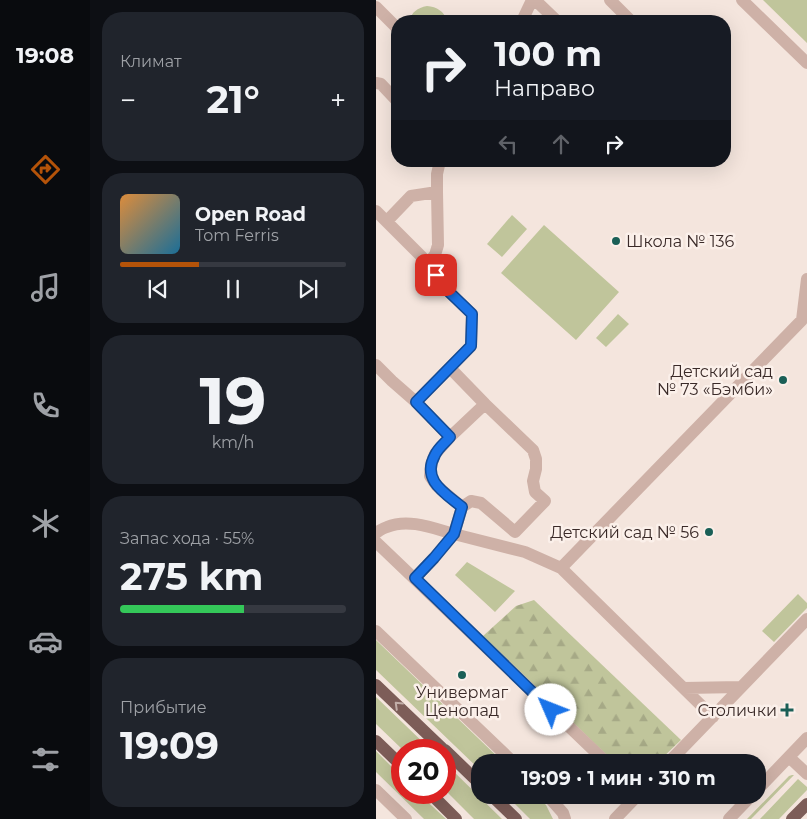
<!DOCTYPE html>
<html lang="ru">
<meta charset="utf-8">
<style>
body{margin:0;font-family:Montserrat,sans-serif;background:#20242c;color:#f1f3f6;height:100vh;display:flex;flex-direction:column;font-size:19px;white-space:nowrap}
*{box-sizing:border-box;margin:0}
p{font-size:16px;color:#9ea1a6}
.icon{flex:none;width:28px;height:28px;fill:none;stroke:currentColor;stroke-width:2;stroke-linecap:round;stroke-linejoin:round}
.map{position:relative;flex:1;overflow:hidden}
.drawer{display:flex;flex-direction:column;gap:12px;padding:12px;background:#0d0f14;width:286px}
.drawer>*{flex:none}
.guide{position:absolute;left:15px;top:15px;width:340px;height:152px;border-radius:20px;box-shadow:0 5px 20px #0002;background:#171b24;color:#f1f3f6;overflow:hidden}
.speed{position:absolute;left:15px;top:739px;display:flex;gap:10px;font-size:25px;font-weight:700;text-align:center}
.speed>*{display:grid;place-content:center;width:65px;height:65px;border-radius:50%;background:#171b24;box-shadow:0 5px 20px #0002;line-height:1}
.speed .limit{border:8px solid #d22;background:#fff;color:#111}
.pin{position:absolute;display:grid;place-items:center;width:42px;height:42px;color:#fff;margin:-21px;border-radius:10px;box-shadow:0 2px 8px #0006}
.me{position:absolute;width:55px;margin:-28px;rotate:314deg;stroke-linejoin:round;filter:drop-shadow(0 0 4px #0008)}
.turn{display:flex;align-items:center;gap:18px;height:105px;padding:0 20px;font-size:22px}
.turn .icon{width:65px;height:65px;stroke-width:2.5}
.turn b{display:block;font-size:35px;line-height:42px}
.lanes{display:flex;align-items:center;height:48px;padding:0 20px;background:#0003;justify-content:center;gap:25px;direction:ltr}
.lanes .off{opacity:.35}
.big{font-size:38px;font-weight:700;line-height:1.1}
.drawer .tile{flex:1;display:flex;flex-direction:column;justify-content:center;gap:8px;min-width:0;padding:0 18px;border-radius:20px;background:#20242c}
.drawer .dial{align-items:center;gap:0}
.dial b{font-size:65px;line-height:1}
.song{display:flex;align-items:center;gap:15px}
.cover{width:60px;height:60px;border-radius:8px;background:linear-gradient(135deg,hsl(30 70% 55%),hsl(200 70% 35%))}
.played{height:5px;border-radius:2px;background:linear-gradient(90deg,#b45309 35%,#363941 35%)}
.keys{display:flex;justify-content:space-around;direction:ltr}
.heat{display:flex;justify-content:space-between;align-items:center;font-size:28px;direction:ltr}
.charge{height:8px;border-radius:4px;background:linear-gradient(90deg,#34c759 55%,#363941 0)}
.trip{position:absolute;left:95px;top:754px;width:295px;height:50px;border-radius:20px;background:#171b24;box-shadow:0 5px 20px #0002;font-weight:700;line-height:50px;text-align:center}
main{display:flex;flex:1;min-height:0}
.tab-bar{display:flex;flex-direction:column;width:90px;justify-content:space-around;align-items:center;background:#090b0e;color:#9ea1a6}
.tab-bar .icon{width:35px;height:35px}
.tab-bar .selected{color:#b45309}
.tab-bar b{font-size:22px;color:#f1f3f6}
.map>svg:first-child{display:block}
.green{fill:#c0c59b}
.forest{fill:url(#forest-firs)}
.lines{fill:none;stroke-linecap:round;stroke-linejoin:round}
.minor{stroke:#ceb1a7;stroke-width:12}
.major{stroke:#7d5d58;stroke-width:12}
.oneway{stroke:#c2aea8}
.route-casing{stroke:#114b97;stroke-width:12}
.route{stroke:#1a73e8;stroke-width:9}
.poi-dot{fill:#1a5f56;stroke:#fbf0ea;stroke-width:2}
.labels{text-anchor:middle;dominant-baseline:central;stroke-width:5;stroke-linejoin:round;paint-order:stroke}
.poi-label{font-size:16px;fill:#3a2a28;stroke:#fbf0ea;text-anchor:end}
</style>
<main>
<nav class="tab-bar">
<b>19:08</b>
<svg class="icon selected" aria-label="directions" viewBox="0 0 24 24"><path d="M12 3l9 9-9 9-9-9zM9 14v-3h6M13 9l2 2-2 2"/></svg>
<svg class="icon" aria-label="music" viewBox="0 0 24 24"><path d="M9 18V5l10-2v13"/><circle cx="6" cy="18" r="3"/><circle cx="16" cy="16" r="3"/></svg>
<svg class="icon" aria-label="phone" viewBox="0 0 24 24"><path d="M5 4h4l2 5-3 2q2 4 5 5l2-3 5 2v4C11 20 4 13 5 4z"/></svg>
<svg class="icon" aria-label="climate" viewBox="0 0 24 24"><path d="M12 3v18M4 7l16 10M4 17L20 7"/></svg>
<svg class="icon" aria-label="car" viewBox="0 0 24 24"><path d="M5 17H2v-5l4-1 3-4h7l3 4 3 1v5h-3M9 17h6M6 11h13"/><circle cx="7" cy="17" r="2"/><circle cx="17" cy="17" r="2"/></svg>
<svg class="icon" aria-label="filters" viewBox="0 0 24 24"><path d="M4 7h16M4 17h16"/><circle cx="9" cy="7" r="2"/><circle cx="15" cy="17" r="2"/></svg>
</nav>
<section class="drawer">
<div class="tile"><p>Климат</p>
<div class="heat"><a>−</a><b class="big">21°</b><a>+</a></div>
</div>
<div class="tile">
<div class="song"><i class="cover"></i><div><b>Open Road</b><p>Tom Ferris</p></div></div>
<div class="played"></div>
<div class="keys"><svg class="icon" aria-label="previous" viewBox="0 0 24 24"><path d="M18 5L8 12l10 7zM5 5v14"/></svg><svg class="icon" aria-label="pause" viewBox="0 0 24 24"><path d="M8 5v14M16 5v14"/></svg><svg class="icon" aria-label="next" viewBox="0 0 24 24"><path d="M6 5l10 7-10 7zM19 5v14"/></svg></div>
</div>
<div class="tile dial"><b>19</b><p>km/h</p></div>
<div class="tile"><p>Запас хода · 55%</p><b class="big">275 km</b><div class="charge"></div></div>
<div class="tile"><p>Прибытие</p><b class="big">19:09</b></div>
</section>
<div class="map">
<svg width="431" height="819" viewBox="0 0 431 819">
<defs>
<pattern id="forest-firs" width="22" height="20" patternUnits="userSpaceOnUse" patternTransform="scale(1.25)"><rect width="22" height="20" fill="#c0c59b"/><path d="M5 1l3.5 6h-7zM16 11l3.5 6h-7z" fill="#a6a986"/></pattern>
</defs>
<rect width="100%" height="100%" fill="#f4e5dd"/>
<path class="green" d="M387,0h44v43z
M51,6c10,1 17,5 20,15h-38c3,-9 8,-13 18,-15z
M136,215l15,14 -25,28 -15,-13z
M168,225l75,67 -43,48 -75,-67z
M242,314l11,10 -23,23 -10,-9z
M91,562l48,29 -20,21 -40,-37z
M422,594l9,9v5l-33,34 -12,-11z
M0,640l127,122h-23v8l-104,-100z
M0,697l55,53h-28l-27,-26z
M0,751l26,26v15l16,1 28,26h-22l-48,-47z
M69,763l57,56h-28l-29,-29z
M416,775h2l-43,44h-4l42,-43z
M422,779l9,8v3l-28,29h-19z
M130,795h30l10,10 7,14h-23z"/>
<path class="forest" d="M158,600l147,140 -23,22h-44l-131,-126 33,-30z"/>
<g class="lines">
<path class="minor" d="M159,0l22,21
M234,0l21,21
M366,0l65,63
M0,7l21,21
M146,21l10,-21
M0,83l5,1 16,17
M0,211l52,52 16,24 28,27 -1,32 -55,56
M11,221l24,-25 26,-4v-18l3,-13
M52,263l7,-8 3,-10 -1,-53
M426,320l5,-41
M0,365l16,16 24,21 34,35
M74,368l35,36 48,46 3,9v10l-3,12 2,11 10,9 -30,31 -34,-29 -10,-2 -9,6 -25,-21 -7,-10 1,-11 4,-11 15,-17 35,-33
M86,507l-8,27 71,18 36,16
M0,533c3,-2 7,-5 11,-6 21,-9 46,1 67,7l-20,24 -19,20
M0,542l230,220
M0,631l137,131
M308,688l57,-1
M337,717l-152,-149 241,-248 5,-7
M413,757l18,17
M293,762l138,-143
M0,790l30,29
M381,790l50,-52
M171,795l16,18 2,6
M239,819l23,-24
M353,819l23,-24"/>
<path class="major" d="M0,685l68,65
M0,741l26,25
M69,750l35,34
M53,792l27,27
M115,795l25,24
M416,819l15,-15"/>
</g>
<defs><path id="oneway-chevron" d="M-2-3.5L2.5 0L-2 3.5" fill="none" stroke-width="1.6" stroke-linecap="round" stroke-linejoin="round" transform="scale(1.25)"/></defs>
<use class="oneway" href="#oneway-chevron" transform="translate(22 705) rotate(-136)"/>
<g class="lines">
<g class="route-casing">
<path id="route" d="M60,275l8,12 28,27 -1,32 -55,56 34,35c-5,6 -12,11 -15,18 -14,25 10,38 27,52l-8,27 -20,24 -19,20 136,132"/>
</g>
<use href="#route" class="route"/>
</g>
<g class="poi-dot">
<circle cx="240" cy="241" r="5"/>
<circle cx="407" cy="380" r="5"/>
<circle cx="333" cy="532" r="5"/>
<circle cx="86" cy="675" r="5"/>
<path d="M408.5 702.5h5v5h5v5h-5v5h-5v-5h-5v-5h5z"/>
</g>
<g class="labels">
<g class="poi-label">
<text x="250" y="241" text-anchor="start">Школа № 136</text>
<text x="397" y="371">Детский сад<tspan x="397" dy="18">№ 73 «Бэмби»</tspan></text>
<text x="323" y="532">Детский сад № 56</text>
<text x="86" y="692" text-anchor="middle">Универмаг<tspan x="86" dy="18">Ценопад</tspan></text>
<text x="401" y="710">Столички</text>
</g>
</g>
</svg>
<div class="speed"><div class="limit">20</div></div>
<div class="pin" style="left:60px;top:275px;background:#d93025"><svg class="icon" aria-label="arrive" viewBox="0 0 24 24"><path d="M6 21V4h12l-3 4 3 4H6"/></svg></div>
<svg class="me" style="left:175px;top:710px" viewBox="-20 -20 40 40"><circle r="19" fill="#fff"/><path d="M0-13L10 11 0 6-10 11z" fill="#1a73e8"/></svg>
<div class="trip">19:09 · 1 мин · 310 m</div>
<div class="guide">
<div class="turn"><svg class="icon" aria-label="right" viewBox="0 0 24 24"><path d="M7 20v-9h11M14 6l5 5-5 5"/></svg><div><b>100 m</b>Направо</div></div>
<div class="lanes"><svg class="icon off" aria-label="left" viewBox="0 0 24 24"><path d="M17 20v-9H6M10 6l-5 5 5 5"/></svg><svg class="icon off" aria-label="ahead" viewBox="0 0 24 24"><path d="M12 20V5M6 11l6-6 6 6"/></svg><svg class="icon" aria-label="right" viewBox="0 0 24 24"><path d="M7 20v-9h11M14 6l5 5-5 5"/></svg></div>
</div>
</div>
</main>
